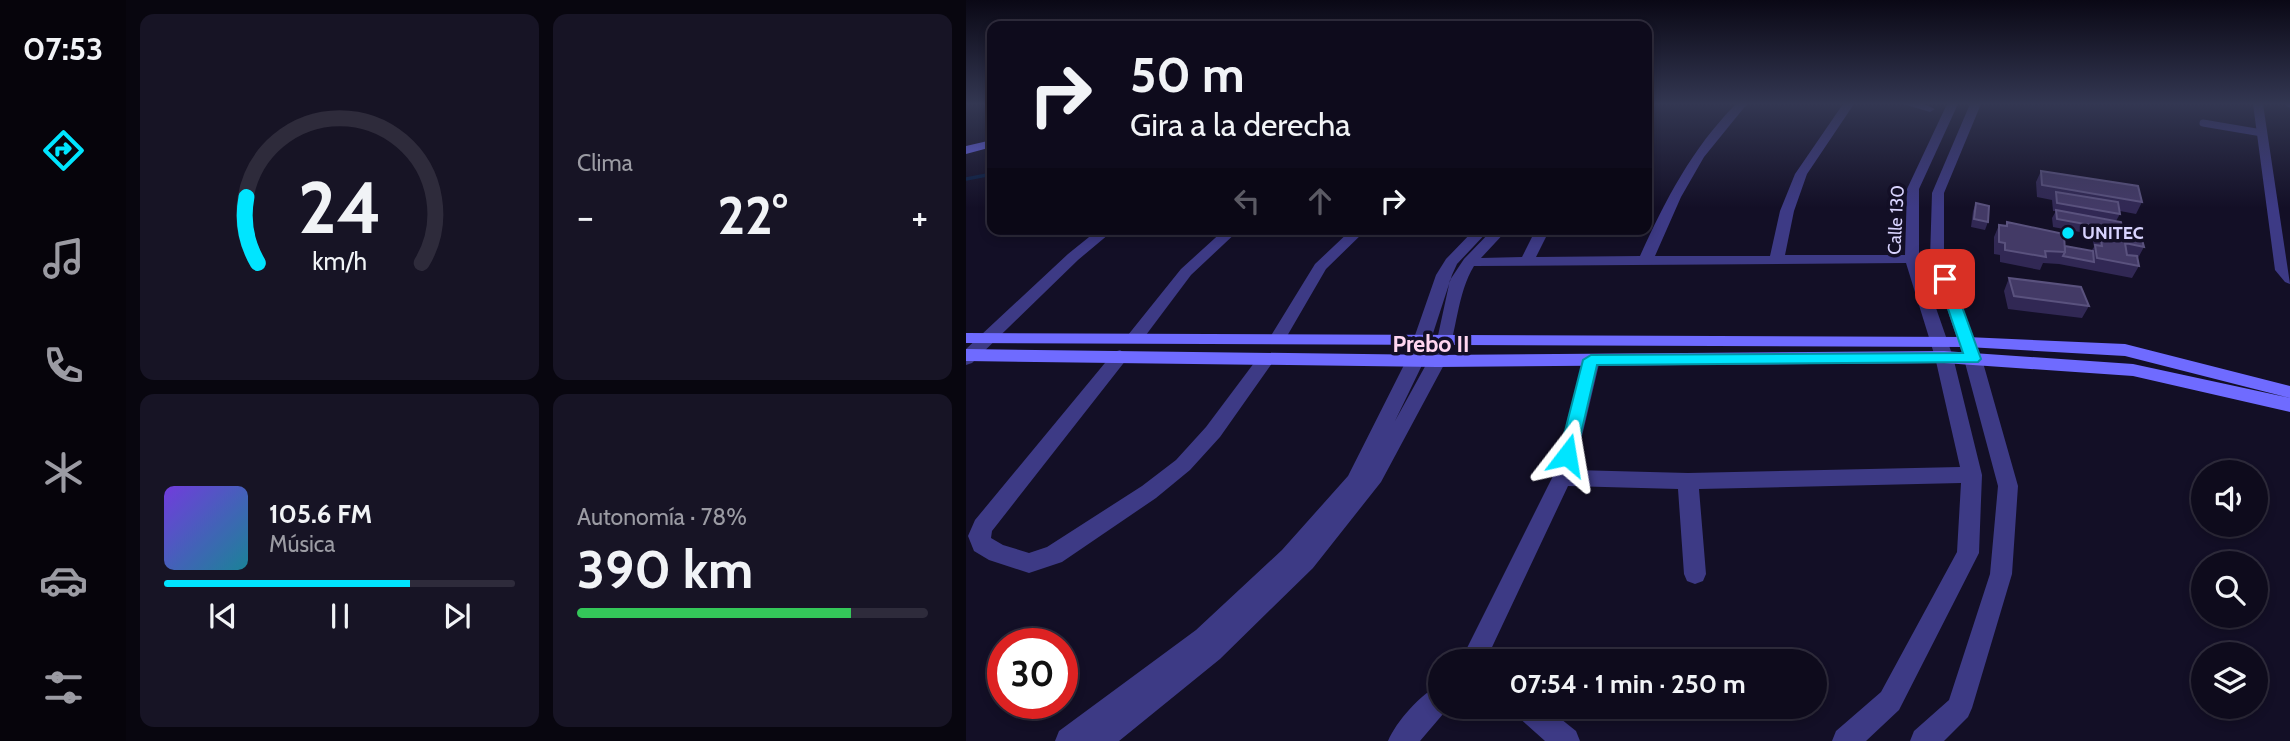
<!DOCTYPE html>
<html lang="es">
<meta charset="utf-8">
<style>
body{margin:0;font-family:Cabin,sans-serif;background:#171425;color:#f1f3f6;height:100vh;display:flex;flex-direction:column;font-size:26px;white-space:nowrap}
*{box-sizing:border-box;margin:0}
p{font-size:23px;color:#9b9ba3}
.icon{flex:none;width:38px;height:38px;fill:none;stroke:currentColor;stroke-width:2;stroke-linecap:round;stroke-linejoin:round}
.map{position:relative;flex:1;overflow:hidden}
.sheet{display:flex;flex-direction:column;gap:14px;padding:14px;background:#08060f;width:840px}
.sheet>*{flex:none}
.banner{position:absolute;left:21px;top:21px;width:665px;height:214px;border-radius:14px;box-shadow:0 4px 10px #0003,0 0 0 2px #2e2b3b;background:#0e0b1c;color:#f1f3f6;overflow:hidden}
.buttons{position:absolute;left:1225px;top:460px;display:grid;gap:14px}
.buttons a{display:grid;place-items:center;width:77px;height:77px;border-radius:50%;background:#0e0b1c;box-shadow:0 4px 10px #0003,0 0 0 2px #2e2b3b;font-size:35px}
.speed{position:absolute;left:21px;top:628px;display:flex;gap:14px;font-size:35px;font-weight:700;text-align:center}
.speed>*{display:grid;place-content:center;width:91px;height:91px;border-radius:50%;background:#0e0b1c;box-shadow:0 4px 10px #0003,0 0 0 2px #2e2b3b;line-height:1}
.speed .limit{border:10px solid #d22;background:#fff;color:#111}
.pin{position:absolute;display:grid;place-items:center;width:60px;height:60px;color:#fff;margin:-30px;border-radius:14px;box-shadow:0 4px 10px #0006}
.me{position:absolute;width:77px;margin:-38px;rotate:14deg;stroke-linejoin:round;filter:drop-shadow(0 0 5px #0008)}
.turn{display:flex;align-items:center;gap:24px;height:147px;padding:0 28px;font-size:32px}
.turn .icon{width:91px;height:91px;stroke-width:2.5}
.turn b{display:block;font-size:49px;line-height:60px}
.lanes{display:flex;align-items:center;height:66px;padding:0 28px;background:#0003;justify-content:center;gap:35px;direction:ltr}
.lanes .off{opacity:.35}
.big{font-size:52px;font-weight:700;line-height:1.1}
.sheet .card{flex:1;display:flex;flex-direction:column;justify-content:center;gap:10px;min-width:0;padding:0 24px;border-radius:14px;background:#171425}
.sheet .dial{align-items:center;gap:0}
.dial svg{height:182px;overflow:visible;fill:none;stroke:#2e2b3b;stroke-width:7;stroke-linecap:round;text-anchor:middle}
.dial text{fill:#f1f3f6;stroke:none}
.song{display:flex;align-items:center;gap:21px}
.cover{width:84px;height:84px;border-radius:10px;background:linear-gradient(135deg,hsl(260 70% 55%),hsl(190 70% 35%))}
.played{height:7px;border-radius:4px;background:linear-gradient(90deg,#00e5ff 70%,#2e2b3b 70%)}
.keys{display:flex;justify-content:space-around;direction:ltr}
.heat{display:flex;justify-content:space-between;align-items:center;font-size:38px;direction:ltr}
.charge{height:10px;border-radius:5px;background:linear-gradient(90deg,#34c759 78%,#2e2b3b 0)}
.sheet .tiles{flex:1;display:grid;gap:14px;grid-template-columns:repeat(2,1fr)}
.trip{position:absolute;left:462px;top:649px;width:399px;height:70px;border-radius:35px;background:#0e0b1c;box-shadow:0 4px 10px #0003,0 0 0 2px #2e2b3b;font-weight:700;line-height:70px;text-align:center}
main{display:flex;flex:1;min-height:0}
.menu{display:flex;flex-direction:column;width:126px;justify-content:space-around;align-items:center;background:#06040b;color:#9b9ba3}
.menu .icon{width:49px;height:49px}
.menu .active{color:#00e5ff}
.menu b{font-size:32px;color:#f1f3f6}
.map>svg:first-child{display:block}
.lines{fill:none;stroke-linecap:round;stroke-linejoin:round}
.stream{stroke:#0a1f44;stroke-width:3.5}
.lane{stroke:#3d3a85;stroke-width:7}
.street{fill:#3d3a85;fill-rule:evenodd}
.secondary{fill:#6f6bff;fill-rule:evenodd}
.wall{fill:#312854}
.building{fill:#433a66;stroke:#5a527e;stroke-width:2}
.route{fill:#00e5ff;stroke:#0095a6;stroke-width:2}
.poi-dot{fill:#00e5ff;stroke:#130f26;stroke-width:2.5}
.labels{text-anchor:middle;dominant-baseline:central;stroke-width:7;stroke-linejoin:round;paint-order:stroke}
.far-street-label{font-size:18px;fill:#d9d4ff;stroke:#130f26}
.far-poi-label{font-size:18px;font-weight:bold;fill:#d9d4ff;stroke:#130f26;text-anchor:start}
.neighbourhood-label{font-size:23px;font-weight:bold;fill:#ffd6f0;stroke:#130f26}
</style>
<main>
<nav class="menu">
<b>07:53</b>
<svg class="icon active" aria-label="directions" viewBox="0 0 24 24"><path d="M12 3l9 9-9 9-9-9zM9 14v-3h6M13 9l2 2-2 2"/></svg>
<svg class="icon" aria-label="music" viewBox="0 0 24 24"><path d="M9 18V5l10-2v13"/><circle cx="6" cy="18" r="3"/><circle cx="16" cy="16" r="3"/></svg>
<svg class="icon" aria-label="phone" viewBox="0 0 24 24"><path d="M5 4h4l2 5-3 2q2 4 5 5l2-3 5 2v4C11 20 4 13 5 4z"/></svg>
<svg class="icon" aria-label="climate" viewBox="0 0 24 24"><path d="M12 3v18M4 7l16 10M4 17L20 7"/></svg>
<svg class="icon" aria-label="car" viewBox="0 0 24 24"><path d="M5 17H2v-5l4-1 3-4h7l3 4 3 1v5h-3M9 17h6M6 11h13"/><circle cx="7" cy="17" r="2"/><circle cx="17" cy="17" r="2"/></svg>
<svg class="icon" aria-label="filters" viewBox="0 0 24 24"><path d="M4 7h16M4 17h16"/><circle cx="9" cy="7" r="2"/><circle cx="15" cy="17" r="2"/></svg>
</nav>
<section class="sheet">
<div class="tiles">
<div class="card dial"><svg viewBox="0 0 100 80">
<path d="M14 69A42 42 0 1 1 86 69"/>
<path d="M14 69A42 42 0 0 1 9 40" stroke="#00e5ff"/>
<text x="50" y="56" font-size="32" font-weight="700">24</text>
<text x="50" y="72" font-size="11">km/h</text>
</svg></div>
<div class="card"><p>Clima</p>
<div class="heat"><a>−</a><b class="big">22°</b><a>+</a></div>
</div>
<div class="card">
<div class="song"><i class="cover"></i><div><b>105.6 FM</b><p>Música</p></div></div>
<div class="played"></div>
<div class="keys"><svg class="icon" aria-label="previous" viewBox="0 0 24 24"><path d="M18 5L8 12l10 7zM5 5v14"/></svg><svg class="icon" aria-label="pause" viewBox="0 0 24 24"><path d="M8 5v14M16 5v14"/></svg><svg class="icon" aria-label="next" viewBox="0 0 24 24"><path d="M6 5l10 7-10 7zM19 5v14"/></svg></div>
</div>
<div class="card"><p>Autonomía · 78%</p><b class="big">390 km</b><div class="charge"></div></div>
</div>
</section>
<div class="map">
<svg width="1324" height="741" viewBox="0 0 1324 741">
<rect width="100%" height="100%" fill="#130f26"/>
<g class="lines">
<path class="stream" d="M0,179l26,-5"/>
<path class="lane" d="M1237,123l59,10"/>
<path class="street" d="M770,104h11l-43,53 -23,40 -26,59h115l10,-45 15,-37 48,-70h11l-47,70 -13,37 -9,44h120l2,-66 40,-85h11l-39,85v70l34,98 29,118 -3,78 -80,157 -33,31h-34l4,-10 45,-39 76,-140 4,-69 -262,6 7,85 -3,7 -8,3 -8,-3 -3,-7 -6,-85 -110,-3 -83,176h-25l92,-184 33,-122h12l3,4 -26,110 114,3 272,-6 -25,-110 -29,-94 -432,3c-17,28 -17,64 -28,95l-65,121 -68,86 -93,91 -101,82h-64l4,-10 137,-101 86,-80 66,-74 58,-115 30,-86 10,-16 29,-30h15l-33,35 -5,11 -28,86 -29,60 33,-60 9,-21 13,-60 14,-21 29,-30h15l-27,29 41,-1 14,-28h14l-14,28 104,-1c25,-55 52,-108 96,-152z
M937,104h21l11,5 -5,3z
M1004,104h11l-37,89v66l38,100 36,127 -6,88 -40,134 -4,9 -24,24h-34l4,-10 35,-31 41,-126 8,-88 -34,-127 -34,-100 2,-66z
M1287,104h10l27,180 -5,-2 -10,-12z
M1318,104h6v4z
M133,229h16l-37,31 -106,103 -6,2v-16l102,-95z
M259,229h15l-49,46 -51,68h-12l-2,-4 2,-4 53,-66z
M386,229h15l-41,40 -43,74h-12l-2,-4 46,-75z
M154,350l9,6 -3,4 -134,171 -1,7 12,7 26,8 18,-6 95,-61 34,-26 30,-33 54,-72h12l3,4 -55,78 -30,33 -34,28 -94,64 -33,11 -40,-13 -15,-9 -6,-15 7,-16 139,-168z
M474,685v22h9l-29,34h-32c8,-19 33,-48 52,-56z
M547,707h33l30,24 4,10h-35l-28,-25z"/>
<path class="secondary" d="M26,140v7l-26,7v-8z
M0,333l1001,4 158,7 165,42v12l-165,-42 -158,-9 -1001,-4z
M0,349l471,6 507,-4 189,13 157,34v14l-157,-36 -189,-13 -507,4 -471,-6z"/>
</g>
<path class="wall" d="M1075,171l101,31 -6,12 -16,-3v3l-4,7 7,10 -1,2 22,14 -6,11 1,8 -7,12 -73,-14 -16,-1 -3,7 -40,-8v-7l-6,-1v-17l5,-12 6,1 2,-4 58,24 26,5 3,-4 -1,-6 3,-6 -43,-8 -1,-9 4,-7h-3l-1,-11 -15,-3 -1,-15z
M1010,203l12,19 -3,8 -14,-3 2,-16z
M1043,278l80,28 -7,12 -74,-9 -4,-18z"/>
<path class="building" d="M1075,171l97,15 4,16 -100,-17z
M1090,192l62,10 2,12 -63,-11z
M1010,203l13,3 -1,16 -14,-3z
M1090,210l65,12 2,9 -66,-12z
M1041,222l57,12 1,18 -20,-1 1,6 -41,-7v-7l-6,-1v-17l8,1z
M1133,229l42,7 3,11 -19,-4 2,12 10,1 2,10 -42,-8 -2,-13 7,1z
M1099,246l28,5 1,11 -31,-6 2,-4z
M1043,278l72,9 8,19 -75,-10z"/>
<linearGradient id="sky" x2="0" y2="1"><stop stop-color="#0a0815"/><stop offset="0.5" stop-color="#333752"/><stop offset="1" stop-color="#333752" stop-opacity="0"/></linearGradient>
<rect width="1324" height="208" fill="url(#sky)"/>
<path class="route" d="M979,275l7,4 29,80 -3,3 -381,3 -21,90 -2,4h-13l-2,-4 24,-95 8,-5 372,-2 -25,-74z"/>
<circle class="poi-dot" cx="1102" cy="233" r="7"/>
<g class="labels">
<g class="far-street-label">
<text transform="translate(930 220) rotate(-87)">Calle 130</text>
</g>
<g class="far-poi-label">
<text x="1116" y="233">UNITEC</text>
</g>
<g class="neighbourhood-label">
<text x="465" y="344">Prebo II</text>
</g>
</g>
</svg>
<div class="buttons">
<a><svg class="icon" aria-label="sound" viewBox="0 0 24 24"><path d="M4 9h4l5-4v14l-5-4H4zM17 9q2 3 0 6"/></svg></a>
<a><svg class="icon" aria-label="search" viewBox="0 0 24 24"><circle cx="10" cy="10" r="6"/><path d="M15 15l6 6"/></svg></a>
<a><svg class="icon" aria-label="layers" viewBox="0 0 24 24"><path d="M12 4l9 5-9 5-9-5zM3 14l9 5 9-5"/></svg></a>
</div>
<div class="speed"><div class="limit">30</div></div>
<div class="pin" style="left:979px;top:279px;background:#d93025"><svg class="icon" aria-label="arrive" viewBox="0 0 24 24"><path d="M6 21V4h12l-3 4 3 4H6"/></svg></div>
<svg class="me" style="left:601px;top:455px" viewBox="-20 -20 40 40"><path d="M0-17L14 15 0 8-14 15z" fill="#00e5ff" stroke="#fff" stroke-width="4"/></svg>
<div class="trip">07:54 · 1 min · 250 m</div>
<div class="banner">
<div class="turn"><svg class="icon" aria-label="right" viewBox="0 0 24 24"><path d="M7 20v-9h11M14 6l5 5-5 5"/></svg><div><b>50 m</b>Gira a la derecha</div></div>
<div class="lanes"><svg class="icon off" aria-label="left" viewBox="0 0 24 24"><path d="M17 20v-9H6M10 6l-5 5 5 5"/></svg><svg class="icon off" aria-label="ahead" viewBox="0 0 24 24"><path d="M12 20V5M6 11l6-6 6 6"/></svg><svg class="icon" aria-label="right" viewBox="0 0 24 24"><path d="M7 20v-9h11M14 6l5 5-5 5"/></svg></div>
</div>
</div>
</main>
